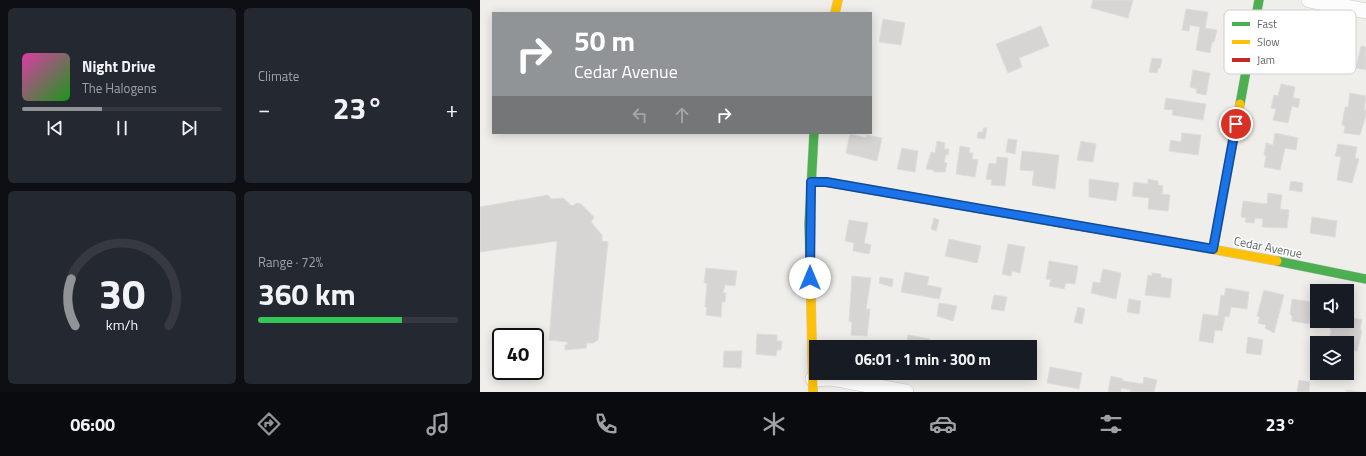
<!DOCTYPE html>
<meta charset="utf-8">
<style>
body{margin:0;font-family:"Titillium Web",sans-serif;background:#242831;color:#f1f3f6;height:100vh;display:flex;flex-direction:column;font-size:15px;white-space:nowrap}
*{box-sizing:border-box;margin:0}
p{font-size:13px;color:#9ea1a6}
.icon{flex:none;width:22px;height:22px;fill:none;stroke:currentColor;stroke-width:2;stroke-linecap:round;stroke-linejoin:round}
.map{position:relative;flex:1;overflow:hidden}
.sheet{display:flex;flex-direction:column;gap:8px;padding:8px;background:#0d0f14;width:480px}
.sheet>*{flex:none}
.guide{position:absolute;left:12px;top:12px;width:380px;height:122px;border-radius:0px;box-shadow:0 2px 10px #0003;background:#919496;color:#fff;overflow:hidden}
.fabs{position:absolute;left:830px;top:284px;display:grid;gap:8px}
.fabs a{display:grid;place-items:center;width:44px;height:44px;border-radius:0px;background:#171b24;box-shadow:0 2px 10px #0003;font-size:20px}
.speed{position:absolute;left:12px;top:328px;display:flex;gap:8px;font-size:20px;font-weight:700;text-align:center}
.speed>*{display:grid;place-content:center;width:52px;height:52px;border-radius:50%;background:#171b24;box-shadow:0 2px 10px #0003;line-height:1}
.speed .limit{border:2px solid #111;border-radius:6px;background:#fff;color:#111}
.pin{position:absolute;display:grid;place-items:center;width:34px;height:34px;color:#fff;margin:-17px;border:2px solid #fff;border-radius:50%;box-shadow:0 1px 4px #0007}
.me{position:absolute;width:44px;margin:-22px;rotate:0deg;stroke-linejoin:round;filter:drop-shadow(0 0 3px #0008)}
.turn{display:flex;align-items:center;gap:14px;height:84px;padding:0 16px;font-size:18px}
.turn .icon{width:52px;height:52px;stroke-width:2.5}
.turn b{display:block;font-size:28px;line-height:34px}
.lanes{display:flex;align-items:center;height:38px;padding:0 16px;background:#0003;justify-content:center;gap:20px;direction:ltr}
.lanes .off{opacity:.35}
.big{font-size:30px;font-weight:700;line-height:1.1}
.sheet .tile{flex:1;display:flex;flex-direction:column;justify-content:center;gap:6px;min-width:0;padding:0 14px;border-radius:6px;background:#242831}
.sheet .dial{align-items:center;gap:0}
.dial svg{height:104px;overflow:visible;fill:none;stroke:#363941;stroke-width:7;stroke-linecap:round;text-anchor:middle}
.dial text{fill:#f1f3f6;stroke:none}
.song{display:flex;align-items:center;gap:12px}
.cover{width:48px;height:48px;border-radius:6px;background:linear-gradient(135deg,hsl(320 70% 55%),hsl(120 70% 35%))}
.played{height:4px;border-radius:2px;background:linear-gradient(90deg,#919496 40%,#363941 40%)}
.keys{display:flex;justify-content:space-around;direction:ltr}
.heat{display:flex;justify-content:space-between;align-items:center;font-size:22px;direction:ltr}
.charge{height:6px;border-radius:3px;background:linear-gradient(90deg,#34c759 72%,#363941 0)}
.sheet .tiles{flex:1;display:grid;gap:8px;grid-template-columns:repeat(2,1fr)}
.trip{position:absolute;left:329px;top:340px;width:228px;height:40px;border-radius:0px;background:#171b24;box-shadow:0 2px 10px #0003;font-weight:700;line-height:40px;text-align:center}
.dock{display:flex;height:64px;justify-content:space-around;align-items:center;background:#090b0e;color:#9ea1a6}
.dock .icon{width:28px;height:28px}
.dock .on{color:#919496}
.dock b{font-size:18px;color:#f1f3f6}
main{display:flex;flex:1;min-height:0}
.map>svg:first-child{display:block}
.building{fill:#d6d5d3;stroke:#deddd9}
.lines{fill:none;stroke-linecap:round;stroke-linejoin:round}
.street-casing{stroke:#cbcccc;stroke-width:16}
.fast-casing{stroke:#cacacb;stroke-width:10}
.slow-casing{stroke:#cacacb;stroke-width:10}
.jam-casing{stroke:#cacacb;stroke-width:10}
.street{stroke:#fdfcfc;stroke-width:15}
.fast{stroke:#4caf50;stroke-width:9}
.slow{stroke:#ffc107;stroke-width:9}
.jam{stroke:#c62828;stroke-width:9}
.route-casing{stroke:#114b97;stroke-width:10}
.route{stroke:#1a73e8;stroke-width:7}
.labels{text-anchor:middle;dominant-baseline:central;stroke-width:3;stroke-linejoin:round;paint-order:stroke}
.street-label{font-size:12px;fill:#5f6368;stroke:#fff}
.key{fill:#fff;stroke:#cfd0d2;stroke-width:1}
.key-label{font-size:11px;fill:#5f6368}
</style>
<main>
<section class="sheet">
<div class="tiles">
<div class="tile">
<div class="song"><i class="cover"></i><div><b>Night Drive</b><p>The Halogens</p></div></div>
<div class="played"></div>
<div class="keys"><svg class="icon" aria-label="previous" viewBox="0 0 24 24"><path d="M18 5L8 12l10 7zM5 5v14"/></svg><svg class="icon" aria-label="pause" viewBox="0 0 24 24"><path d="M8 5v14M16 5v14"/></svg><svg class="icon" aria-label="next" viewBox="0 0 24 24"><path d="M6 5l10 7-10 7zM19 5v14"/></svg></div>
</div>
<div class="tile"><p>Climate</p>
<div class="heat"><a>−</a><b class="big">23°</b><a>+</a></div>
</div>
<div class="tile dial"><svg viewBox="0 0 100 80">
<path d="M14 69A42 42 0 1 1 86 69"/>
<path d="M14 69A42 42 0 0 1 11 33" stroke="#919496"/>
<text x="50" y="56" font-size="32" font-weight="700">30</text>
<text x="50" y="72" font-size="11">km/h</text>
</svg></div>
<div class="tile"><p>Range · 72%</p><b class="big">360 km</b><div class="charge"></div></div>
</div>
</section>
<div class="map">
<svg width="886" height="392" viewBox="0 0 886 392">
<rect width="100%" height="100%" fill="#efeeea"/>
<path class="building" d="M613,0h40l-5,18 -37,-10z
M706,9l22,3 -3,16 12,2 -3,12h-2l-2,11 -14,-3 4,-23 -10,-2 -1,6 -7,-1z
M403,19l22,4 -4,22 -22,-3z
M561,26l8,20 -30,12 3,9 -14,6 -12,-29z
M881,46l5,1v23l-10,-2z
M672,58l10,1 -2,9h-2l-1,5 -8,-1z
M713,70l17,3 -4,22 -10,-2 1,-4 -7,-2z
M801,84l14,3 -2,11 7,1 -2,9 -6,-2 -4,17 -15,-3 3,-11 -5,-1 3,-13 4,1z
M870,93l16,3 -2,14h2v5l-6,20 -16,-2 1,-7 -3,-1 3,-18h3z
M686,98l40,6 -3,16 -31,-5 1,-5 -9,-1z
M503,128h4l-2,11 -8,-1 1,-6h5z
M702,133l19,2 -3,20 -29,-4 2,-11 10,2z
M795,133l23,5 -2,12 -11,-2 -5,22 -16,-3 2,-10 -2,-3 2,-11 7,2z
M370,134l16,4 1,-3 15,3 -5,23 -31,-8z
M528,139l9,1 -2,14 -9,-2z
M457,141l8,2 -1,6h5l-1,6 -2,-1 -2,8 3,1 -2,9h-11l-1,-2 -7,-1 5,-17 4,1z
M601,141l15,3 -3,18 -16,-2z
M858,144l19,3 -2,11 4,1 -7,24 -15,-3 4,-23 -6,-1z
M480,146l10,2 -1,5h4l-1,6 6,1 -3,17 -19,-3z
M422,148l16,3 -3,21 -18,-3z
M542,151l37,4 -4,34 -23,-4 2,-14 -14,-1z
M517,157l11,1 -3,28 -14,-1 1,-5 -6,-1 3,-16 7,1z
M609,179l30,4 -3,18 -27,-4z
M668,179l10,2v4l5,1 -1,8 8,1 -2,16 -20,-2 1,-11 -17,-2 2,-14 14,2z
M811,181l12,2 -1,9 -13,-2z
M788,193l14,2 -2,14 9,1 -2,18 -25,-1 1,-8 -8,-1 -1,5 -9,-1 1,-4 -5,-1 2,-16 24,3z
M68,195l3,4 12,-1 9,8 5,-3 4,1 13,13 -3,5 11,13v6l6,1 -10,98 -5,3h-6l-1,5 -21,2v-5l3,-1 -1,-2 -18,-2 8,-99 -77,11v-45z
M832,217l25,4 -2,16 -25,-4z
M454,218l5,2 -3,11 -5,-2z
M369,220l19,3 -4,20 7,2 -2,9 -16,-3 1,-8 -9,-2z
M469,239l32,7 -4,17 -32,-7z
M528,244l17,3 -5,26 -8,-2 -1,5 -9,-2z
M569,261l29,5 -3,18 -9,-1 -2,6 -15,-3 2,-6 -5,-1z
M226,268l31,3 -2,15 -10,-1 -2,8h3l-1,9h-3l-1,15 -15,-2 1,-8h-2l2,-24h-3z
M623,269l18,4 -5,26 -25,-6 2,-11 7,1z
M425,272l24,5 -2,8 15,3 -3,11 -38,-7z
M672,273l9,1v3l11,2 -2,19 -25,-3 3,-20 4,1z
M372,276l19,2 -5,31h4l-3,27 -16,-1 1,-13h-3z
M400,277l13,2 -1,8 -13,-4z
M746,288l23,4 -2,17 -16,-2 -2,10 -4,-1 -3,15 -7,-1 -2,13 -14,-2 4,-27 15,2 3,-21 3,1z
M784,290l20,5 -10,38 -9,-5 1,-3 -8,-2 2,-6 -3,-1z
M514,295l13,2 -3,14 -13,-2z
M649,299l12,2 -2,13 -12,-2z
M812,299l21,3 -4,22 -17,-3v-5l-2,-2z
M459,303l18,3 -4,15 -16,-5z
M598,307l7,2 -3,15 -8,-2z
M867,310l7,2 -1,6 9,2 -2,9 2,2 -5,20 -10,-2v-6h-19l3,-12 -4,-10h20z
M277,334l20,1v6h5l-1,9h-4l-1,6 -20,-2z
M428,335l22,4 -2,8h-23z
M768,337l15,3 -2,15 -15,-2z
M244,351h18l-1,17 -18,-1z
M570,367l32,6 -3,16 -32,-6z
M631,376l12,3v2l20,3 1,-7 13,3 -3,12h-24l1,-2 -10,-2v4h-13z
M819,380l11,2 -1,10h-12z
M867,390l13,2h-14z"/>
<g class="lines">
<g class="street-casing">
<path id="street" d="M829,0l57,11
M333,379l18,-1 75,14"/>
</g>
<g class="fast-casing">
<path id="fast" d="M760,104l19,-104
M331,182h15l229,40
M330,258l-1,-34 5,-91
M797,261l89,18"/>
</g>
<g class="slow-casing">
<path id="slow" d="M355,13l3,-13
M676,239l121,22
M733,249l27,-145
M330,258l3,134"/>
</g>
<g class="jam-casing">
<path id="jam" d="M575,222l101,17"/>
</g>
<use href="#street" class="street"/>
<use href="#fast" class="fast"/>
<use href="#slow" class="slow"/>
<use href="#jam" class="jam"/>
</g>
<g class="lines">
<g class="route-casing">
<path id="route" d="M330,278l1,-96h15l387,67 23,-125"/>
</g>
<use href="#route" class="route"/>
</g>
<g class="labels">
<g class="street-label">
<text transform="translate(788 247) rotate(11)">Cedar Avenue</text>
</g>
</g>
<rect x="744" y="10" width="132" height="64" rx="6" class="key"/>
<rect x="752" y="22" width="18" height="4" fill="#4caf50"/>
<rect x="752" y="40" width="18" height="4" fill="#ffc107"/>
<rect x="752" y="58" width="18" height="4" fill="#c62828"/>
<g class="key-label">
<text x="777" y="28">Fast</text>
<text x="777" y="46">Slow</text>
<text x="777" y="64">Jam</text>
</g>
</svg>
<div class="fabs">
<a><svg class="icon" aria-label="sound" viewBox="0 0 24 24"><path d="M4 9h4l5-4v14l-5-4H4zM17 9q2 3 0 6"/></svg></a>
<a><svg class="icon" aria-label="layers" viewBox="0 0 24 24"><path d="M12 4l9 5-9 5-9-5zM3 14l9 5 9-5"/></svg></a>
</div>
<div class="speed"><div class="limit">40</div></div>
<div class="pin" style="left:756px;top:124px;background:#d93025"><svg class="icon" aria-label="arrive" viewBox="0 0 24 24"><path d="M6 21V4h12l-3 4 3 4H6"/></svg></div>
<svg class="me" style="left:330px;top:278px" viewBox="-20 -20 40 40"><circle r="19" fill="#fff"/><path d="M0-13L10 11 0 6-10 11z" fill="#1a73e8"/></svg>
<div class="trip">06:01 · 1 min · 300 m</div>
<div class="guide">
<div class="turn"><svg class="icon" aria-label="right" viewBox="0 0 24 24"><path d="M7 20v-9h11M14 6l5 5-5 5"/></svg><div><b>50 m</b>Cedar Avenue</div></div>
<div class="lanes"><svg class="icon off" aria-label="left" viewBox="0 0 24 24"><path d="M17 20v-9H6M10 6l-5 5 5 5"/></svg><svg class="icon off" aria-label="ahead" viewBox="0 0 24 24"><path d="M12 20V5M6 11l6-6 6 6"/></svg><svg class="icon" aria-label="right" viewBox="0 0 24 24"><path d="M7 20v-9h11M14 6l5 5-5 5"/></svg></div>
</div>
</div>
</main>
<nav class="dock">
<b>06:00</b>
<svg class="icon on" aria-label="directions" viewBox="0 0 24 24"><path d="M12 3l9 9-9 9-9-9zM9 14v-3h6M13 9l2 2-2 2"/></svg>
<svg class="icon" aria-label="music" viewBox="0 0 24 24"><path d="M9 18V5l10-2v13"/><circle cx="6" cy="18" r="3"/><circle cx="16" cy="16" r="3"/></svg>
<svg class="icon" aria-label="phone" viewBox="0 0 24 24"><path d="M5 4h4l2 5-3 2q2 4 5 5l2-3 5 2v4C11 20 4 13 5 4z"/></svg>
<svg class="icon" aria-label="climate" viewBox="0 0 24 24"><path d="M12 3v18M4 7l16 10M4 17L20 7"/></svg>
<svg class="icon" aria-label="car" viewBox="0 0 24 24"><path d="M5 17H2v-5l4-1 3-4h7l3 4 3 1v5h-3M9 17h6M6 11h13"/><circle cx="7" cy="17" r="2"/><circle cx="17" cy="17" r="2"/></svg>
<svg class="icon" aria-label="filters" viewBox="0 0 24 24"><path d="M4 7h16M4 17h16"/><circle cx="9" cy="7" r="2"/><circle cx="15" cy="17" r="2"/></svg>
<b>23°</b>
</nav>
